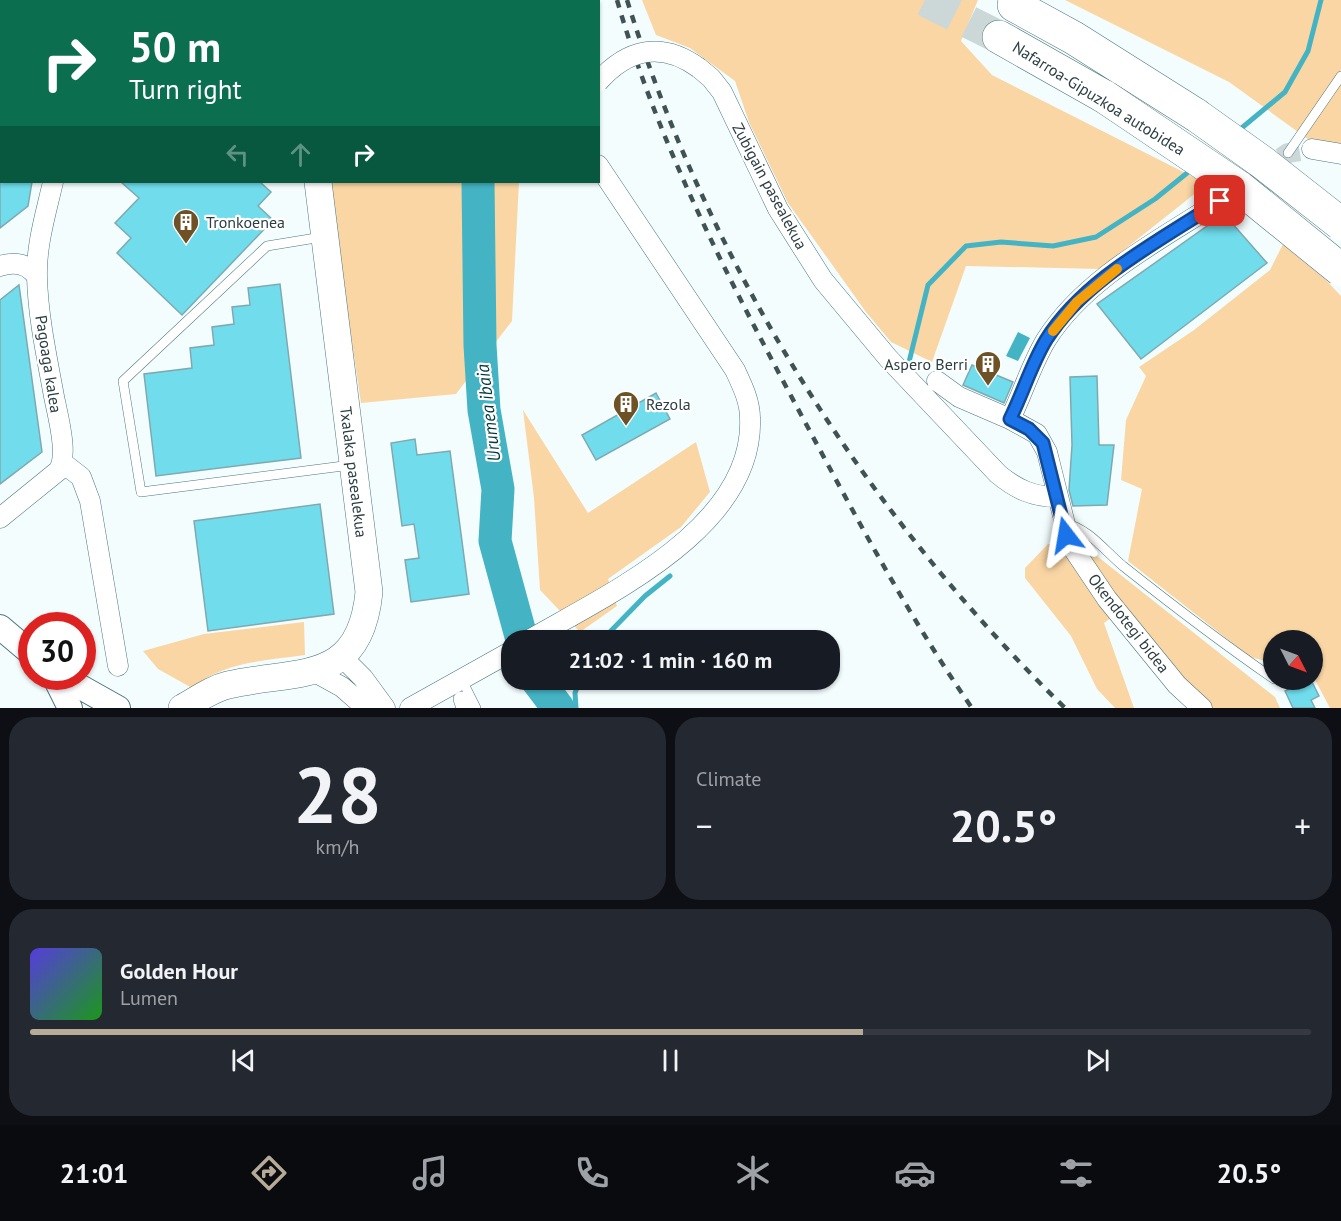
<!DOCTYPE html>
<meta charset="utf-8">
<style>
body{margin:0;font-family:"PT Sans",sans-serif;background:#242831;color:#f1f3f6;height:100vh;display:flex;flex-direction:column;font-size:22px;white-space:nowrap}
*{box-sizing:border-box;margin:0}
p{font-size:20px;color:#9ea1a6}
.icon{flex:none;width:33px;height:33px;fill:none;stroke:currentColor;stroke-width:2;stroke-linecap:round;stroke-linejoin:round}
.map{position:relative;height:708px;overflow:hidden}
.drawer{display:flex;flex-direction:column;gap:9px;padding:9px;background:#0d0f14;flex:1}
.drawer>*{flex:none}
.top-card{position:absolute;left:0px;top:0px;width:600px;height:183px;box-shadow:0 2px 4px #0004;background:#0b6e4f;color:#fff;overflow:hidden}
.needle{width:39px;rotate:132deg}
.tools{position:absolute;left:1263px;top:630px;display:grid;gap:12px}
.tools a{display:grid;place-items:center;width:60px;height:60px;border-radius:50%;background:#171b24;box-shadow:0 2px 4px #0004;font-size:30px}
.speed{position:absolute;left:18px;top:612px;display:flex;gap:12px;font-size:30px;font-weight:700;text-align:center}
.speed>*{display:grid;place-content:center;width:78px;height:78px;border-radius:50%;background:#171b24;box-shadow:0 2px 4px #0004;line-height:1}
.speed .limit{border:9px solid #d22;background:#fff;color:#111}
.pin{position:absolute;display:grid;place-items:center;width:51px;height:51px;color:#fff;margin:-26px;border-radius:12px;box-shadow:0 3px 9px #0006}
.me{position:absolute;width:66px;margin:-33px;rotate:346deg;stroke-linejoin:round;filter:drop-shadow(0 0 4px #0008)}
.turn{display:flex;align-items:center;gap:21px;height:126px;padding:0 30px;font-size:27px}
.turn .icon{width:78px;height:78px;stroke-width:2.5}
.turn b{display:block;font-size:42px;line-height:51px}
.lanes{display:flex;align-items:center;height:57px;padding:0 30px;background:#0003;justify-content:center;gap:30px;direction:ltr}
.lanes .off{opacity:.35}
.big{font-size:45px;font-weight:600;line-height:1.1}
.drawer .tile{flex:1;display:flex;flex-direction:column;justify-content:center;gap:9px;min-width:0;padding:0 21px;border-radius:24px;background:#242831}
.drawer .dial{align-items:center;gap:0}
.dial b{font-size:78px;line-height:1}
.song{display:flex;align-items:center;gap:18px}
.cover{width:72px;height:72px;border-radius:9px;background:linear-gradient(135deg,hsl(250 70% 55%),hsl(120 70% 35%))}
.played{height:6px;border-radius:3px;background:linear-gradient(90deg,#b6ab98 65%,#363941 65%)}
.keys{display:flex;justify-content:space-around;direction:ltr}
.heat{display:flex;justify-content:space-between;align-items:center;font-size:33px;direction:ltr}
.drawer .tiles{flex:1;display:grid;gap:9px;grid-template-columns:1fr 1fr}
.tile:last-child{grid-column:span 2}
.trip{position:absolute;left:501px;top:630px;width:339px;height:60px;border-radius:24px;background:#171b24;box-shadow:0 2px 4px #0004;font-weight:600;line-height:60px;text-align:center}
.tabs{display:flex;height:96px;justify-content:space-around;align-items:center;background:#090b0e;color:#9ea1a6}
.tabs .icon{width:42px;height:42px}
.tabs .current{color:#b6ab98}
.tabs b{font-size:27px;color:#f1f3f6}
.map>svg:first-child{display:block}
.green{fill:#fad6a4}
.water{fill:#44b3c3}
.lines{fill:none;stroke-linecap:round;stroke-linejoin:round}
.stream{stroke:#44b3c3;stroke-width:5}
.river{stroke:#44b3c3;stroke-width:33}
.building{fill:#70dcec;stroke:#7fa9b0;stroke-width:1.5}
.minor-tunnel{stroke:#ccd7d8;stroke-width:20;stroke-dasharray:20 10;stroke-linecap:butt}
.motorway-tunnel{stroke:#ccd7d8;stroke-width:33;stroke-dasharray:33 16;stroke-linecap:butt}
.service-casing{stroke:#4d767c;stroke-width:10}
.pedestrian-casing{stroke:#4d767c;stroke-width:16}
.minor-casing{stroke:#4d767c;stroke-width:21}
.tertiary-casing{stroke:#4d767c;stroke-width:26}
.secondary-casing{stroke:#4d767c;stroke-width:28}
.motorway-casing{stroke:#4d767c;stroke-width:34}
.service{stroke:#fff;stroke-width:9}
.pedestrian{stroke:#fff;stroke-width:15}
.minor{stroke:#fff;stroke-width:20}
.tertiary{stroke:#fff;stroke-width:24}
.secondary{stroke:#fff;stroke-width:27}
.motorway{stroke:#fff;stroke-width:33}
.rail{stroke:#415255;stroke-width:4.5;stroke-dasharray:8 8;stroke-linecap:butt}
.minor-bridge-casing{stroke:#4d767c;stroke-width:21;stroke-linecap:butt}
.motorway-bridge-casing{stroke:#4d767c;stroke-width:34;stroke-linecap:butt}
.minor-bridge{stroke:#fff;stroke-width:20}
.motorway-bridge{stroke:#fff;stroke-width:33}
.route-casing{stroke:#114b97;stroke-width:15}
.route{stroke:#1a73e8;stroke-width:10}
.slow{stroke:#f59e0b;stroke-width:10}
.labels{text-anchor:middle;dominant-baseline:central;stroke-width:4.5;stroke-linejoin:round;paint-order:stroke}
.street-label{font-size:16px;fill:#2c3e41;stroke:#fff}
.poi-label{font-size:16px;fill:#2c3e41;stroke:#fff;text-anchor:start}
.water-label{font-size:18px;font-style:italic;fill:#01373e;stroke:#fff}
</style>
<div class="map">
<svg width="1341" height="708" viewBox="0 0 1341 708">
<rect width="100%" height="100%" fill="#f4fdfe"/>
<path class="green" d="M642,0h336l-17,41 31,34 215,109 -107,85 -134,-3 -34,96 -41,-20 -25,-30 -78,-109 -39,-81 -14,-41 -45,-33 -34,-13z
M1065,0h276v163l-112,-81z
M328,182h191l-7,139 -56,73 -95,9z
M1283,244l43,36 15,16v412h-11l-17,-32 -1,-36h-38l-1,23 -23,-6 -122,-96 14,-72 -21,-9 5,-60 20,-44 -7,-9 55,-37 76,-60z
M523,410l65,103 108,-71 14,50 -29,35 -73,52 9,27 -37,26 -40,-42 -6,-92z
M1048,544l35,1 192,152 5,11h-70l-86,-100 -20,15 30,85h-19l-18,-19 -26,-53 -46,-58v-10z
M304,622l1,33c-40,6 -80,6 -113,33l-34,-19 -15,-18 61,-17z"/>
<path class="water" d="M1018,332l12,6 -12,23 -12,-5z"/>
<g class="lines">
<path class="stream" d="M1238,131l47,-39 23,-41 13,-51
M909,362l19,-77 38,-39 35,-4 52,4 43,-9 59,-38 37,-30
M602,640l43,-44 25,-20
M576,708l-1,-15 5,-13"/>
<path class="river" d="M489,2v-2
M478,182l2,163 4,65 14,79 -3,52 27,99
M537,680l21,28"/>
</g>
<path class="building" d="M0,182h32l-4,24 -28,22z
M121,182h139l11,10 -13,14 15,14 -91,95 -65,-62 14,-15 -16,-15 24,-25z
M1224,214l43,49 -126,96 -44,-55z
M280,284l21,174 -145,18 -12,-102 48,-6 -2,-20 24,-3 -2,-18 22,-3 -2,-17 18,-2 -2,-17z
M19,285l23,167 -42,32v-184z
M972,365l41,17 -9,21 -41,-18z
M1097,376l2,69h15l-7,60 -34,1 -4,-16 3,-45 -2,-68z
M656,393l14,26 -74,41 -14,-25z
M415,439l2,16 33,-4 19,143 -58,8 -6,-42 14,-2 -5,-34 -12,2 -11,-83z
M320,504l14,110 -126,17 -14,-110z
M1311,680l8,16 -8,4 4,8h-22l-8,-17z"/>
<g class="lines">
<path class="minor-tunnel" d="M1232,192l56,-39 24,-4"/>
<path class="motorway-tunnel" d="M925,0l74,37"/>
<g class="service-casing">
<path id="service" d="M1288,153l53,-77
M322,237l-55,9 -144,135 18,111 210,-27
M1065,523c24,6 39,27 58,43 49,39 99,77 151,113
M462,680l14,28"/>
</g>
<g class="pedestrian-casing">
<path id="pedestrian" d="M461,699l3,9"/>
</g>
<g class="minor-casing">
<path id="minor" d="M5,2l2,-2
M0,57l2,1
M699,68l12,10 11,14 56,117 45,71 65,78 110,116c18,15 35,23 59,23
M1312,149l29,5
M0,266c15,-5 29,-2 37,11
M937,381l22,16 51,22 27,15 10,18 23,92 37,55 70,86 25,23
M1010,419c13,-26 21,-54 36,-79 39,-62 114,-100 174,-139
M63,463l18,14 9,24 28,165
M0,518l58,-47c12,-16 -2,-61 -5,-80 -7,-38 -15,-76 -16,-114 -1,-32 9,-64 16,-95
M529,640c79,-46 226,-113 221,-222 0,-17 -8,-33 -15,-48l-137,-205
M342,657l21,21 22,30
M313,671l29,16 24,21
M410,708l102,-57"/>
</g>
<g class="tertiary-casing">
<path id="tertiary" d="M0,627l32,27
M54,676l16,32
M61,676l57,32"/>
</g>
<g class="secondary-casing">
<path id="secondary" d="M289,0l1,2
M182,708c15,-8 29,-19 46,-23 70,-16 132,1 141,-93l-51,-410"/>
</g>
<g class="motorway-casing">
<path id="motorway" d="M1014,5l60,33 122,77
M999,37l106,60"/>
</g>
<use href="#service" class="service"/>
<use href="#pedestrian" class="pedestrian"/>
<use href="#minor" class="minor"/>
<use href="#tertiary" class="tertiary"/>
<use href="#secondary" class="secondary"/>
<use href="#motorway" class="motorway"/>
<path class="rail" d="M617,0c43,149 115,286 188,422 52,97 104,195 167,286
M627,0c83,267 238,513 438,708"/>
<g class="minor-bridge-casing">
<path id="minor-bridge" d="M598,82c30,-34 64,-41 101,-14"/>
</g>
<g class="motorway-bridge-casing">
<path id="motorway-bridge" d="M1105,97l135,91 101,82
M1196,115l66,47 79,62"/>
</g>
<use href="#minor-bridge" class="minor-bridge"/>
<use href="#motorway-bridge" class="motorway-bridge"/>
</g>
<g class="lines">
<g class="route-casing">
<path id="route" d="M1066,535l-23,-92 -14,-14 -19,-10c13,-26 21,-54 36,-79 39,-62 114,-99 174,-139"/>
</g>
<use href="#route" class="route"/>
<path class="slow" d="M1053,331l24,-29 40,-33"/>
</g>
<defs>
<g id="building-pin" transform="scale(1.35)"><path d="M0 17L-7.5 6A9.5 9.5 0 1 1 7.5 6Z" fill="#6e5225" stroke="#fff"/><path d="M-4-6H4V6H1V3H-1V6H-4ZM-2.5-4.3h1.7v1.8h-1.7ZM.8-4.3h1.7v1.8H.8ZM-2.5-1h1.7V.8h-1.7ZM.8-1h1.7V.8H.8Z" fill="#fff"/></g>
</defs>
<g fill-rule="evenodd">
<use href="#building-pin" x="186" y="222"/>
<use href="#building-pin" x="988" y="364"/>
<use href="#building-pin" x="626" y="404"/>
</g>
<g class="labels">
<g class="street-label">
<text transform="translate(1099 98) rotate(32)">Nafarroa-Gipuzkoa autobidea</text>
<text transform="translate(770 186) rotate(62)">Zubigain pasealekua</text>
<text transform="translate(49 364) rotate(81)">Pagoaga kalea</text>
<text transform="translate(354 472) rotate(83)">Txalaka pasealekua</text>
<text transform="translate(1129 623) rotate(52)">Okendotegi bidea</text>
</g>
<g class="poi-label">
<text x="206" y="222">Tronkoenea</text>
<text x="968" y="364" text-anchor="end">Aspero Berri</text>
<text x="646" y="404">Rezola</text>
</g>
<g class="water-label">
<text transform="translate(488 413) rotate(-97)">Urumea ibaia</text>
</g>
</g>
</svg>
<div class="tools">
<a><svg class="needle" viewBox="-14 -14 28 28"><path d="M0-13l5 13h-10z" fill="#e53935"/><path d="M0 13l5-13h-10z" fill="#9ea1a6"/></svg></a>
</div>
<div class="speed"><div class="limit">30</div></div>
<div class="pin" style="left:1220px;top:201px;background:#d93025"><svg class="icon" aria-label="arrive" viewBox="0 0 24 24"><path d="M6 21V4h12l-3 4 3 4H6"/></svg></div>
<svg class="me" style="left:1066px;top:535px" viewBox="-20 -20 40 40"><path d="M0-17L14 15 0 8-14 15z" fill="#1a73e8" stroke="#fff" stroke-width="4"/></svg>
<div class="trip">21:02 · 1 min · 160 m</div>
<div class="top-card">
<div class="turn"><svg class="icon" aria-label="right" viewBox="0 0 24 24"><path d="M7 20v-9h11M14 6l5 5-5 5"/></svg><div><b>50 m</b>Turn right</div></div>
<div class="lanes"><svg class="icon off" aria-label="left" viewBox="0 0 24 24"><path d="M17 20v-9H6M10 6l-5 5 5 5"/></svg><svg class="icon off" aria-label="ahead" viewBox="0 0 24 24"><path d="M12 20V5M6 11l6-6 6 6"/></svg><svg class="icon" aria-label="right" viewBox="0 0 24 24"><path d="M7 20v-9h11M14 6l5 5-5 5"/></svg></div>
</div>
</div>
<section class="drawer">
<div class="tiles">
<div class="tile dial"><b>28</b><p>km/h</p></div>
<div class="tile"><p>Climate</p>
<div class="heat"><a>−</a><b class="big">20.5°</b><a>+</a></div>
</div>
<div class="tile">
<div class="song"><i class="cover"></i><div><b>Golden Hour</b><p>Lumen</p></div></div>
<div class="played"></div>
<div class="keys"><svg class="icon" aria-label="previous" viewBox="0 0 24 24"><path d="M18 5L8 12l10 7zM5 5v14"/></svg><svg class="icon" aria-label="pause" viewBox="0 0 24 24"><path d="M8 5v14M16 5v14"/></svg><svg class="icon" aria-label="next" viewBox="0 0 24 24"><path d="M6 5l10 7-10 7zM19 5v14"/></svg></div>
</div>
</div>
</section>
<nav class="tabs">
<b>21:01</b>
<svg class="icon current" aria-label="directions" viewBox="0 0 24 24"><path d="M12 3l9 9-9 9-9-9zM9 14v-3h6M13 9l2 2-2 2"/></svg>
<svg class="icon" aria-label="music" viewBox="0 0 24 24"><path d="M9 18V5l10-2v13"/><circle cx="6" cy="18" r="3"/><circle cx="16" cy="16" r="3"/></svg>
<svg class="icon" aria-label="phone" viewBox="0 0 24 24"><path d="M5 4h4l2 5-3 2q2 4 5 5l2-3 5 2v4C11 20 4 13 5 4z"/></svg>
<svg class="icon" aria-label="climate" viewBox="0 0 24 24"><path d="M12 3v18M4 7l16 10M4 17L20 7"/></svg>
<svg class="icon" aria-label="car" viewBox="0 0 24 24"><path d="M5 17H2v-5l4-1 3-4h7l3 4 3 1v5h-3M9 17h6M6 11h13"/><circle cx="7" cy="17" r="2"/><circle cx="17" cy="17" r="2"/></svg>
<svg class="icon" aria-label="filters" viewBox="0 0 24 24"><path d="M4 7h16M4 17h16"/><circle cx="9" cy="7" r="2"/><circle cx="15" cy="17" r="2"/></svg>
<b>20.5°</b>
</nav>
